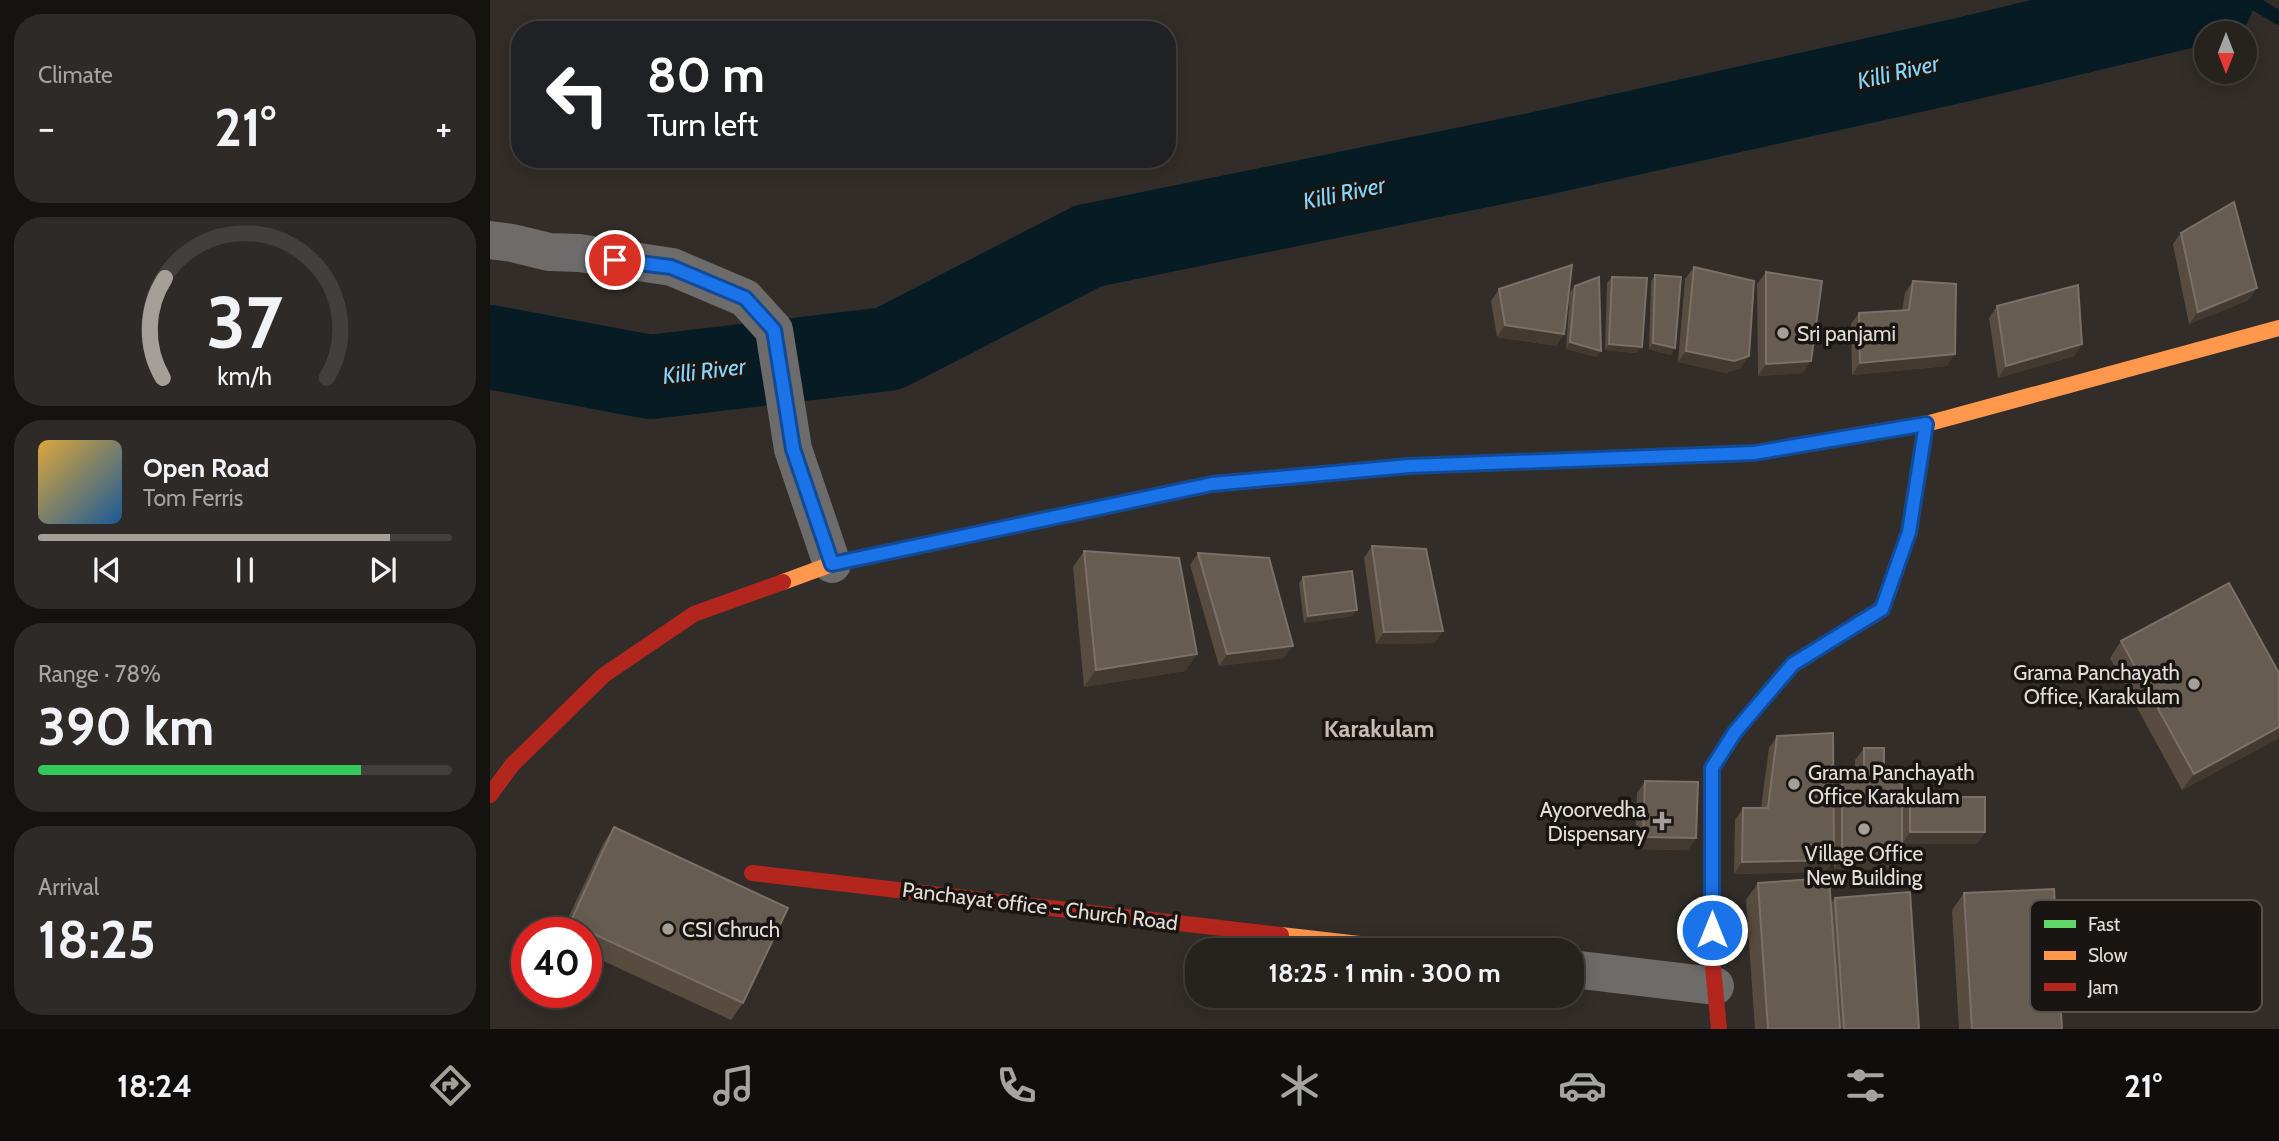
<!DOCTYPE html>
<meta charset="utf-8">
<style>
body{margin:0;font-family:Cabin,sans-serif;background:#2e2a27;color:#f1f3f6;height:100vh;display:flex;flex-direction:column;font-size:26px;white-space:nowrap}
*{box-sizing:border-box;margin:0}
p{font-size:23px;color:#a4a4a4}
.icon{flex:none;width:38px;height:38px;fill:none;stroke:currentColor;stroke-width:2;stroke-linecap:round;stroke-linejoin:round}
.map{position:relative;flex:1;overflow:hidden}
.drawer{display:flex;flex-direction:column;gap:14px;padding:14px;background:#151310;width:490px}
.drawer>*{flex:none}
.banner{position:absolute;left:21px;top:21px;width:665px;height:147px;border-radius:28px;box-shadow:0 4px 18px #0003,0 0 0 2px #423f3c;background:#202124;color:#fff;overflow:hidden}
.needle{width:46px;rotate:180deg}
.tools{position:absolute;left:1704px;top:21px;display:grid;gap:14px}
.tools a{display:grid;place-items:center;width:63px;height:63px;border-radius:50%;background:#26221e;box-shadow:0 4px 18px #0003,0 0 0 2px #423f3c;font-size:35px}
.speed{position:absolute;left:21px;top:917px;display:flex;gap:14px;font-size:35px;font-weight:700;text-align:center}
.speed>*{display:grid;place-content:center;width:91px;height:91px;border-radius:50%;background:#26221e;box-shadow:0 4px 18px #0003,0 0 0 2px #423f3c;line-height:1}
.speed .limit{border:10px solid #d22;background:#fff;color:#111}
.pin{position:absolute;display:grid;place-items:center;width:60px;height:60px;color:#fff;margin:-30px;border:4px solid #fff;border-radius:50%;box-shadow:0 2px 7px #0007}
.me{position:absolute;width:77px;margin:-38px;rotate:0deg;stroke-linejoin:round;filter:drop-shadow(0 0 5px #0008)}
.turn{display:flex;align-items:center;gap:24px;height:147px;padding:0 21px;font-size:32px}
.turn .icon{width:91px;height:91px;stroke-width:2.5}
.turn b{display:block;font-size:49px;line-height:60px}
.big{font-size:52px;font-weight:700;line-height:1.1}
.drawer .widget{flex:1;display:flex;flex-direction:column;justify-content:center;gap:10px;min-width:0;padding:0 24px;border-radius:28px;background:#2e2a27}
.drawer .dial{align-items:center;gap:0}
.dial svg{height:182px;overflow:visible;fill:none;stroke:#423f3c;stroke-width:7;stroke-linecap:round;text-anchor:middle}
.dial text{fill:#f1f3f6;stroke:none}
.song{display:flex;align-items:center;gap:21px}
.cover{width:84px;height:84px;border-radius:10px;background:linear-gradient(135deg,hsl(40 70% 55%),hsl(210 70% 35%))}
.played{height:7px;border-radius:4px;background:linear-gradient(90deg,#a59f9a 85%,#423f3c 85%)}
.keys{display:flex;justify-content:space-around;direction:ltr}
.heat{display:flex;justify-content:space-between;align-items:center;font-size:38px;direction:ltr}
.charge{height:10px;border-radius:5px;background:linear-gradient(90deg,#34c759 78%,#423f3c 0)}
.trip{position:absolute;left:695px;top:938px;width:399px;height:70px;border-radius:28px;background:#26221e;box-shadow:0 4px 18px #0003,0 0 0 2px #423f3c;font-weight:700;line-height:70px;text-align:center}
.dock{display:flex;height:112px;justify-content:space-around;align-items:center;background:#0f0e0c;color:#a4a4a4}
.dock .icon{width:49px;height:49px}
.dock .selected{color:#a59f9a}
.dock b{font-size:32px;color:#f1f3f6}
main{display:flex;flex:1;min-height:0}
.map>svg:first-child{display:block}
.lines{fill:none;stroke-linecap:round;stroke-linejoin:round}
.stream{stroke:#061b24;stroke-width:14}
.river{stroke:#061b24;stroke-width:84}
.street{stroke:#6e6b6b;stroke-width:38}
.fast{stroke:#63d668;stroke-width:16}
.slow{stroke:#ff974d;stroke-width:16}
.jam{stroke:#b3261e;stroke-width:16}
.wall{fill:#584c41}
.shaded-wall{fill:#423930}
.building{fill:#665c52;stroke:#7a7067;stroke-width:2}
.route-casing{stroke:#114b97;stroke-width:18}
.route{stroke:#1a73e8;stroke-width:12}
.poi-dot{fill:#a59f9a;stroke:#191512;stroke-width:2.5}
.labels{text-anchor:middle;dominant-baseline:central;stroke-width:7;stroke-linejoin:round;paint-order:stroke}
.poi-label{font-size:21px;fill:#e3ddd8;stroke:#191512;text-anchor:start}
.street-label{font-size:21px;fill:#e3ddd8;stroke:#191512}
.water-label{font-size:23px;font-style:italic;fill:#85d7fe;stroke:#191512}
.quarter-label{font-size:24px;font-weight:bold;fill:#c8bbb3;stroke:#191512}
.key{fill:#191512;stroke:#56514d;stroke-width:2}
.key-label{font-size:19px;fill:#e3ddd8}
</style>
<main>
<section class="drawer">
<div class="widget"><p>Climate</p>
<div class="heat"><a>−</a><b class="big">21°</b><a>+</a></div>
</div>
<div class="widget dial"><svg viewBox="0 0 100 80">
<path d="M14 69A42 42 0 1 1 86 69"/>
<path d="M14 69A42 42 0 0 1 15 25" stroke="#a59f9a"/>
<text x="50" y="56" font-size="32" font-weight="700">37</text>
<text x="50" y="72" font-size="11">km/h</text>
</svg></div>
<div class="widget">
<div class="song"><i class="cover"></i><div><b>Open Road</b><p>Tom Ferris</p></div></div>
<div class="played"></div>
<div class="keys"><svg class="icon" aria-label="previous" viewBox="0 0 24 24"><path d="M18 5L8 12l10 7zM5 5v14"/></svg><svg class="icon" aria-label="pause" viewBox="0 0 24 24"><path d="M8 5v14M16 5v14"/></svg><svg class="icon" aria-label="next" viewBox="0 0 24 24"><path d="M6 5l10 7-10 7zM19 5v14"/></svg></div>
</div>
<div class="widget"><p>Range · 78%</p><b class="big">390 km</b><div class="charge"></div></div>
<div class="widget"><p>Arrival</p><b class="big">18:25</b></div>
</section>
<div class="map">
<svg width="1789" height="1029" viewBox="0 0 1789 1029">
<rect width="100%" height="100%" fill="#322d28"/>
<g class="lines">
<path class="stream" d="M1759,0l30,18"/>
<path class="river" d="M0,347l160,30 238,-28 200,-103 450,-92 423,-94 251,-60"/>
<path class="street" d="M0,240l22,3 37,9 30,1 93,14 73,31 29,32 19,119 39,115
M1082,969l143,17"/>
<path class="fast" d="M1419,532l17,-108"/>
<path class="slow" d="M1380,433l56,-9 353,-96
M293,582l49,-18 380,-80 49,-4
M791,935l131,15"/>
<path class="jam" d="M771,480l148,-14 345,-13 116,-20
M0,795l22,-30 92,-90 90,-61 89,-32
M262,873l529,62
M1229,1029l-7,-72v-189l23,-36 58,-68 89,-55 27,-77"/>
</g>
<path class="wall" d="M1691,233l68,67 -60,24 -16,-80z
M1204,267l47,101 -15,5 -48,-11 7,-83z
M1276,272l37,101 -45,3 -1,-92z
M1165,275l16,80 -22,-6 2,-68z
M1122,277l25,76 -32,-3 2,-67z
M1423,281l34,85 -95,9 -1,-51 8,-11 43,-2 3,-18z
M1085,286l22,71 -31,-8 4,-57z
M1009,289l65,45 -8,12 -59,-9 -6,-36z
M1507,306l85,38 -8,12 -76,22 -9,-60z
M882,546l71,85 -9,12 -58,1 -12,-86z
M594,551l113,103 -12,17 -101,16 -11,-120z
M708,553l86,105 -65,8 -29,-101z
M813,577l49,39 -48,7 -5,-40z
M1631,641l158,32v65l-97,52 -72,-132z
M1287,736l57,124 -9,12 -91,2 1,-54 8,-12h18l8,-60z
M1374,748l20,29 18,81 -9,11h-59v-83l8,-12h13v-14z
M1155,781l51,57 -8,12 -53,-1 2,-56z
M1420,797l75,35 -8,12h-75v-35z
M124,827l129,176 -12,17 -145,-67v-20h-25l42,-89z
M1268,883l73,20 4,-5 84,131h-164l-9,-129z
M1474,893l98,136h-103l-7,-119z"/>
<path class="shaded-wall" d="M1767,288l-8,12 -60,24 9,-12z
M1015,325l59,9 -8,12 -59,-9z
M1080,342l31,9 -4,6 -31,-8z
M1163,343l22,5 -4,7 -22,-6z
M1119,344l33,3 -5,6 -32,-3z
M1592,344l-8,12 -76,22 8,-12z
M1196,351l63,5 -8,12 -15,5 -48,-11z
M1465,354l-8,12 -95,9 8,-12z
M1321,361l-8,12 -45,3 8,-12z
M867,610l-5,6 -48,7 4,-7z
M953,631l-9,12 -58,1 8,-12z
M803,646l-9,12 -65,8 8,-12z
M707,654l-12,17 -101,16 12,-17z
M1789,727v11l-97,52 12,-16z
M1420,832h75l-8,12h-75z
M1153,837l53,1 -8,12 -53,-1z
M1352,857l60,1 -9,11h-59z
M1344,860l-9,12 -91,2 8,-12z"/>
<path class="building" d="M1744,202l23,86 -59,24 -17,-79z
M1082,265l-8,69 -59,-9 -6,-36z
M1204,267l60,14 -5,75 -15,5 -48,-10z
M1276,272l56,9 -11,80 -45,3z
M1165,275l26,2 -6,71 -22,-5z
M1109,277l2,74 -31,-9 5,-56z
M1122,277l35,1 -5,69 -33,-3z
M1423,281l43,3 -1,70 -95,9 -1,-50 50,-3z
M1588,285l4,59 -76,22 -9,-60z
M882,546l54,3 17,82 -59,1z
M594,551l95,7 18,96 -101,16z
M708,553l71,5 24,88 -66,8z
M862,571l5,39 -49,6 -5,-39z
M1739,583l50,90v54l-85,47 -73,-133z
M1343,733l1,127 -92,2 1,-54h25l9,-72z
M1374,748h20v29h18v81l-60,-1v-83h22z
M1155,781l53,1 -2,56 -53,-1z
M1420,797h75v35h-75z
M124,827l174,81 -45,95 -173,-80z
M1339,878l11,151h-72l-10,-146z
M1564,889l8,140h-90l-8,-136z
M1420,892l9,137h-75l-9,-131z"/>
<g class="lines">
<g class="route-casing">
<path id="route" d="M125,260l56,7 74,31 29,32 19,119 39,115 380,-80 197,-18 345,-13 172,-29 -17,108 -27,77 -89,55 -58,68 -23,36v162"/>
</g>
<use href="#route" class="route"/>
</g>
<g class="poi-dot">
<circle cx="1293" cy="333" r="7"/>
<circle cx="1704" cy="684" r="7"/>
<circle cx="1304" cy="784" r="7"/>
<path d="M1168.5 810.5h7v7h7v7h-7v7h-7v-7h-7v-7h7z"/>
<circle cx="1374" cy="829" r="7"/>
<circle cx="178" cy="929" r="7"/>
</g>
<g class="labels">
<g class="poi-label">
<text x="1307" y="333">Sri panjami</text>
<text x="1690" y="672" text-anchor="end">Grama Panchayath<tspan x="1690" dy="24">Office, Karakulam</tspan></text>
<text x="1318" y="772">Grama Panchayath<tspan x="1318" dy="24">Office Karakulam</tspan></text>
<text x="1156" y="809" text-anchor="end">Ayoorvedha<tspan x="1156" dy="24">Dispensary</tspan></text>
<text x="1374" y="853" text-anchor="middle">Village Office<tspan x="1374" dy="24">New Building</tspan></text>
<text x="192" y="929">CSI Chruch</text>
</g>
<g class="street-label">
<text transform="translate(550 906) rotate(7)">Panchayat office - Church Road</text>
</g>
<g class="water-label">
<text transform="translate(1408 72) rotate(-13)">Killi River</text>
<text transform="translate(854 193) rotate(-12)">Killi River</text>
<text transform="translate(214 371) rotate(-7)">Killi River</text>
</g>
<g class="quarter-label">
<text x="889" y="728">Karakulam</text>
</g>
</g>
<rect x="1540" y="900" width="232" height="112" rx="10" class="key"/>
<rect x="1554" y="920" width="32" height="8" fill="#63d668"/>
<rect x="1554" y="951" width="32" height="9" fill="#ff974d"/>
<rect x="1554" y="983" width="32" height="8" fill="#b3261e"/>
<g class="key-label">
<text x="1598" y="931">Fast</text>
<text x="1598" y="962">Slow</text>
<text x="1598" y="994">Jam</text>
</g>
</svg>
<div class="tools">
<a><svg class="needle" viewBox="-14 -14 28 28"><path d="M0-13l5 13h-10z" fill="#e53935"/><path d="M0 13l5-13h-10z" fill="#a4a4a4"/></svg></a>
</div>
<div class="speed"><div class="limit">40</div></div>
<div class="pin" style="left:125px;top:260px;background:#d93025"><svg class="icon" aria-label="arrive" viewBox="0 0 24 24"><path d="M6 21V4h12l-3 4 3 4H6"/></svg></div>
<svg class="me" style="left:1222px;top:930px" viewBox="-20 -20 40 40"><circle r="17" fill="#1a73e8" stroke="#fff" stroke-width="3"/><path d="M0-11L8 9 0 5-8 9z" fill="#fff"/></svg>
<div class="trip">18:25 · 1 min · 300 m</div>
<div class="banner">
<div class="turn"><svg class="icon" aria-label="left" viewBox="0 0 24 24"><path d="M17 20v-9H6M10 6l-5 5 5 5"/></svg><div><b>80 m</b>Turn left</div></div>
</div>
</div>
</main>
<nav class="dock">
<b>18:24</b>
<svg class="icon selected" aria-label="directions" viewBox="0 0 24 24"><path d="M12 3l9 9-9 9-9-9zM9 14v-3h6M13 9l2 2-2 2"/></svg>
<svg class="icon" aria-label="music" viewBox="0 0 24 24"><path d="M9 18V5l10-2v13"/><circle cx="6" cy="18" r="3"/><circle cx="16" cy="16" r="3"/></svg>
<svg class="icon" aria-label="phone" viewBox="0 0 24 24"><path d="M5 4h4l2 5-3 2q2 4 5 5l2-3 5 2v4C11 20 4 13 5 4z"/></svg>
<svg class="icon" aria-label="climate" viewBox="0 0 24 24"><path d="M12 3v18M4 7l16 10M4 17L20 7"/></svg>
<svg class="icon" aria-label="car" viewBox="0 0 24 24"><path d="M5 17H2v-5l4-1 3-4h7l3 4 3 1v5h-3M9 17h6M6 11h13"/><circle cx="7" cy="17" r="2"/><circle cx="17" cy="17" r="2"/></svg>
<svg class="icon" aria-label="filters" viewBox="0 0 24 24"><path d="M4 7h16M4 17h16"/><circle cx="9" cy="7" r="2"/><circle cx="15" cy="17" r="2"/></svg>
<b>21°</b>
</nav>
